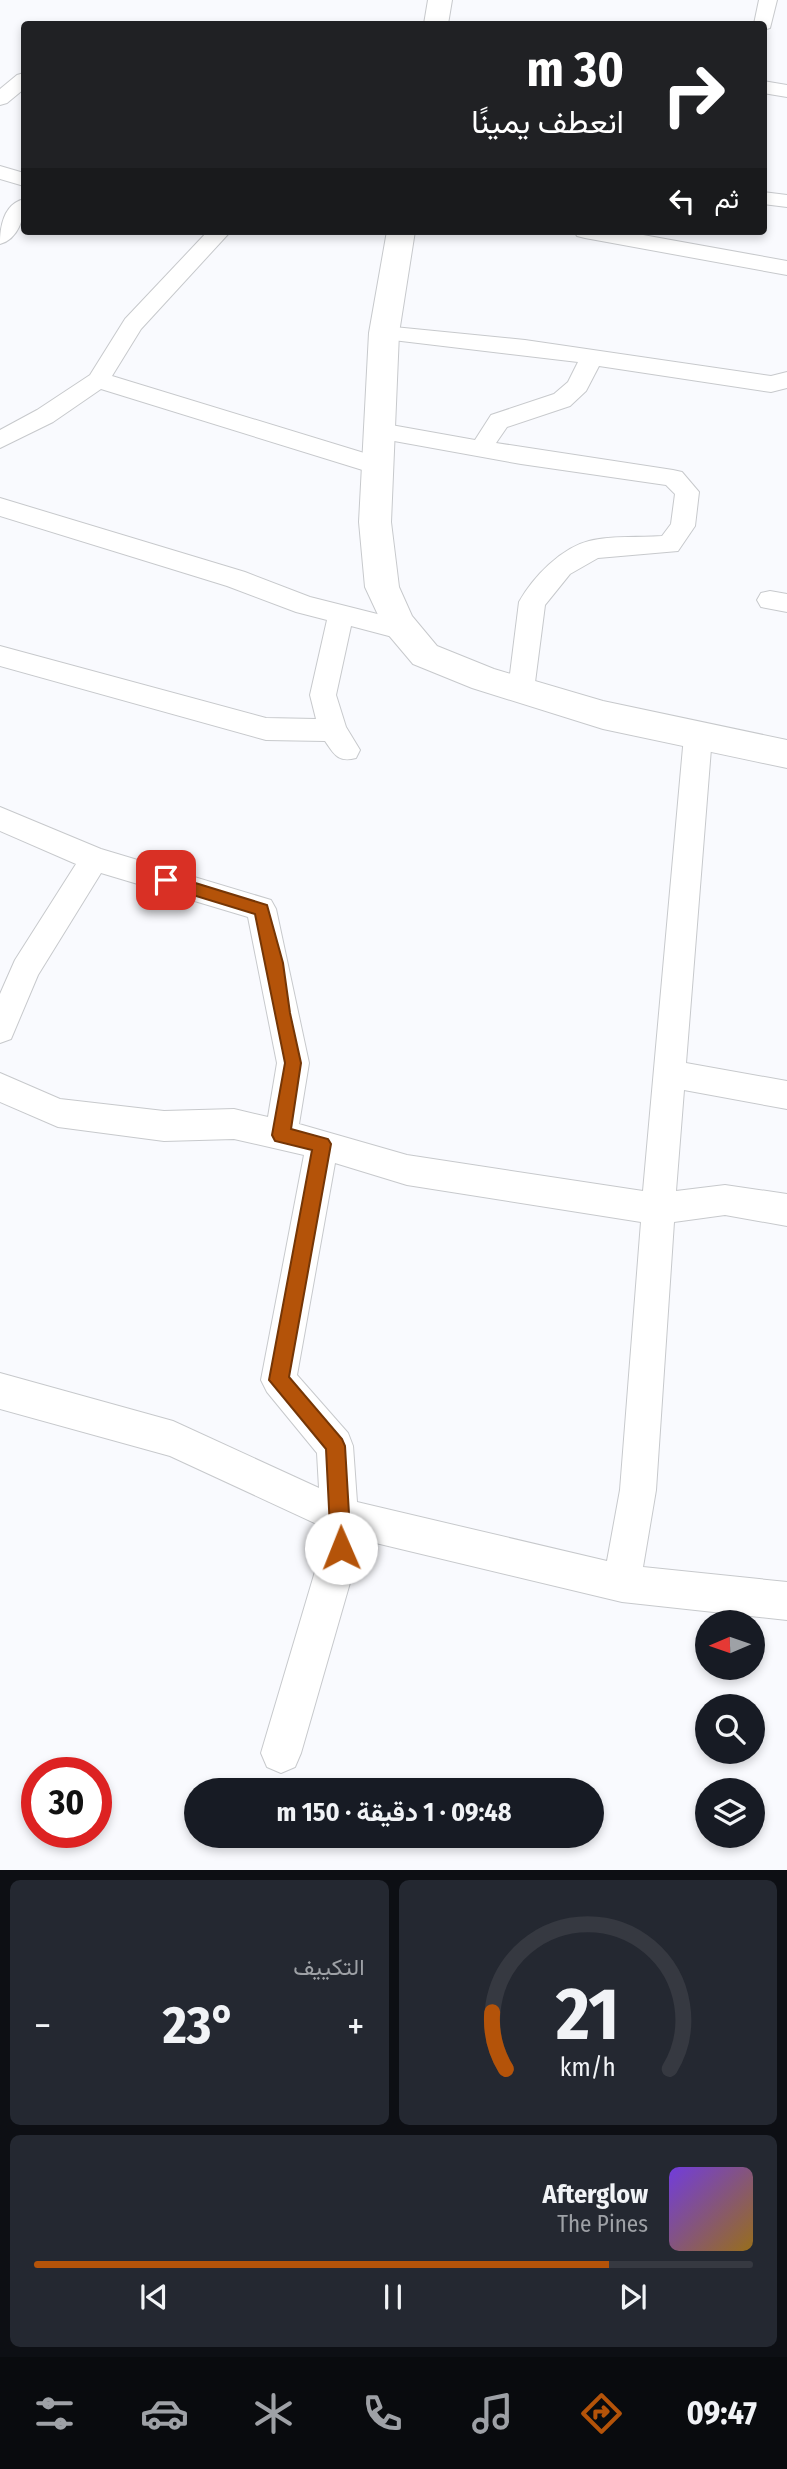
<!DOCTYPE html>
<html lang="ar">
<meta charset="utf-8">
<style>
body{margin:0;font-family:"Fira Sans Condensed",Vazirmatn,sans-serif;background:#242831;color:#f1f3f6;direction:rtl;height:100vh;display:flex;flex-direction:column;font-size:26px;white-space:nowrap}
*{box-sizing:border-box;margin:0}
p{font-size:23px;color:#9ea1a6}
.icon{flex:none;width:38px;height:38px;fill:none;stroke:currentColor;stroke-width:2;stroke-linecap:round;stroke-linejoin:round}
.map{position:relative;height:1870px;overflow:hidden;direction:ltr}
.side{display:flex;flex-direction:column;gap:10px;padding:10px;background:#0d0f14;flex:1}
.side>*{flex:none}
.banner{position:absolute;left:21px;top:21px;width:746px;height:214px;border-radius:7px;box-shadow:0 4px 10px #0003;direction:rtl;background:#202124;color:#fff;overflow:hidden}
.needle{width:46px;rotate:268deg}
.controls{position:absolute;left:695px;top:1610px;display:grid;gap:14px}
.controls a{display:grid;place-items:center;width:70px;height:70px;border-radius:50%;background:#171b24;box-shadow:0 4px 10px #0003;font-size:35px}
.speed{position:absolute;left:21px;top:1757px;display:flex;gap:14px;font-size:35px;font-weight:700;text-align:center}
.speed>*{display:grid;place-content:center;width:91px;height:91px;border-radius:50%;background:#171b24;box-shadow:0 4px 10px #0003;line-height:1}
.speed .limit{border:10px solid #d22;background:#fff;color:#111}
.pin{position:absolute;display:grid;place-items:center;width:60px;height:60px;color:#fff;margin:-30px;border-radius:14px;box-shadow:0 4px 10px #0006}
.me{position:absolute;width:77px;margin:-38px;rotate:359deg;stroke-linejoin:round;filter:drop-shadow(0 0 5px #0008)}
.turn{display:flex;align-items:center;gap:24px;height:147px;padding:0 28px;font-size:32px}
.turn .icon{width:91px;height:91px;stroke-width:2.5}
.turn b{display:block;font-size:49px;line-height:60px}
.then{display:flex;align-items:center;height:66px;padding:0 28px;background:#0003;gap:14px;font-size:26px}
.big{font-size:52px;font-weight:700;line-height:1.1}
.side .widget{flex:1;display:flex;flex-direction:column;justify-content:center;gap:10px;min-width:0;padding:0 24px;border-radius:10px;background:#242831}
.side .dial{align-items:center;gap:0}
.dial svg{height:182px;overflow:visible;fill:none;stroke:#363941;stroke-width:7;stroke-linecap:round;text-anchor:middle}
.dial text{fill:#f1f3f6;stroke:none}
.song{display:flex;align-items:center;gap:21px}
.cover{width:84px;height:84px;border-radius:10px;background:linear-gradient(135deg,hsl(260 70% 55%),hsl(40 70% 35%))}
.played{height:7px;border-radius:4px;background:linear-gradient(90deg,#b45309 80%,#363941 80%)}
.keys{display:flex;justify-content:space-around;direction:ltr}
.heat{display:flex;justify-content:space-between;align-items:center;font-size:38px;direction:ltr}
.side .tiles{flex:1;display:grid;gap:10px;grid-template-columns:1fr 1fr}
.widget:last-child{grid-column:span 2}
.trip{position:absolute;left:184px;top:1778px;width:420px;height:70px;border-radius:35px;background:#171b24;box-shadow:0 4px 10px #0003;font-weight:700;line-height:70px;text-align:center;direction:rtl}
.tab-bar{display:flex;height:112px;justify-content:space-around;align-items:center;background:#090b0e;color:#9ea1a6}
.tab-bar .icon{width:49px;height:49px}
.tab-bar .selected{color:#b45309}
.tab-bar b{font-size:32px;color:#f1f3f6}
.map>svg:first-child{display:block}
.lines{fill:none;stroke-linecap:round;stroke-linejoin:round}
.street-casing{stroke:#c7c9cc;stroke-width:2}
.secondary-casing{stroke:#c7c9cc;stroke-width:2}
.street{fill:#fff;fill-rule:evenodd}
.secondary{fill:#fff;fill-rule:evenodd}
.route{fill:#b45309;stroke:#753606;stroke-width:2}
</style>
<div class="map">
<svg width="787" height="1871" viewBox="0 0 787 1871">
<rect width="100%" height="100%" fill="#f9fafe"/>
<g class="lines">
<g class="street-casing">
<path id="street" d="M759,0h18l-7,28 -7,2v-6h-9z
M24,73v16l-17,14 -7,2v-16l17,-14z
M763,81l24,4v12l-24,-4z
M0,166l24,7v13l-24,-7z
M763,192l24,3v12l-24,-3z
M24,199c1,17 -5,40 -24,45 0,-18 4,-40 24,-45z
M208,231h23l-90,98 -29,47 275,84 3,6 -3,6 -9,2 -9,-2 -268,-83 -48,33 -53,26v-18l37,-20 53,-35 35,-56z
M574,231h47l166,30v14l-202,-37 -8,-2z
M384,326l141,14 246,36 16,-4v16l-16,4 -172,-26 -13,25 -16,15 -63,21 -11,16 177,27 9,2 17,20 -4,34 -17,25 -80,7 -28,16 -25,31 -11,85 -4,7 -9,3 -9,-3 -4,-7 11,-88c14,-25 42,-54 70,-61 23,-6 50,-3 73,-5l9,-12 4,-30 -9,-9 -145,-21 -149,-27 -4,-6 4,-6 8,-2 95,17 16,-25 63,-21 14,-12 10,-20 -202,-24 -3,-5 3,-5z
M0,498l245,74 65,25 103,26 4,7 -4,7 -9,3 -53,-14 -15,69 10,32 14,23 -4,8c-18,5 -22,-4 -31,-17l-59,-1 -266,-74v-20l266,72 50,1 -6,-24 17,-75 -31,-8 -69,-26 -227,-70z
M770,591l17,3v18l-26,-5 -4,-7 4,-7z
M698,725l10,3 4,8 -26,327 101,18v28l-103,-19 -8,101 49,-6 62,9v32l-62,-11 -51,7 -18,268 -13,77 144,15v38l-165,-18 -263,-63 1,9 -59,205 -6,14 -14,6 -14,-6 -6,-14 61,-205 -1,-22 -151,-70 -170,-47v-36l173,48 146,67 -2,-35 -50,-61 -6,-12 43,-225 -70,-16 -70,2 -106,-14 -58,-25v-29l60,26 104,12 70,-2 34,8 9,-54 -29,-146 -147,-44 -63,102 -27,64 -11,4v-49l15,-34 61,-96 -76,-33v-24l101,42 170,51 5,9 33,154 -10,61 108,31 236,36 41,-455 4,-8zM335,1163l72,22 234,37 -21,268 -13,71 -250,-59 -4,-56 -5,-13 -51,-58z"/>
</g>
<g class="secondary-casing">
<path id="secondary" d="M428,0h24l-4,24h-24z
M387,231h28l-16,102 -8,189 8,65 13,29 25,30 57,23 109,32 184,39v28l-184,-39 -131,-41 -59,-24 -27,-32 -21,-45 -6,-65 10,-189z"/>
</g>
<use href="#street" class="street"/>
<use href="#secondary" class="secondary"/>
</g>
<path class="route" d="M166,874l101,31 16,58 7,50 11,50 -10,66 37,10 3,5 -42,233 53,62 3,7 6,102 -3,7 -7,3 -7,-3 -3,-7 -5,-99 -57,-69 43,-230 -37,-9 -3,-6 13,-72 -30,-149 -95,-29 -2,-5z"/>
</svg>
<div class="controls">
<a><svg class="needle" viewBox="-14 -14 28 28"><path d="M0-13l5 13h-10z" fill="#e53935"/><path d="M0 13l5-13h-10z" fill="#9ea1a6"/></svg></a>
<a><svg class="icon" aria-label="search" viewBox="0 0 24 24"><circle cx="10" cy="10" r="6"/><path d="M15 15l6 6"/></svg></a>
<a><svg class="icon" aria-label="layers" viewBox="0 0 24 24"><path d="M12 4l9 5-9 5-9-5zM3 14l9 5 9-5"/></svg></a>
</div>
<div class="speed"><div class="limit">30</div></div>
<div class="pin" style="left:166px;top:880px;background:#d93025"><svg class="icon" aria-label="arrive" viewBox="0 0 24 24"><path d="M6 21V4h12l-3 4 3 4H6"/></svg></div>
<svg class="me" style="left:341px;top:1548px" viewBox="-20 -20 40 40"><circle r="19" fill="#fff"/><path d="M0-13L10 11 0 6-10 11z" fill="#b45309"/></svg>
<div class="trip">09:48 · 1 دقيقة · 150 m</div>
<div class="banner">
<div class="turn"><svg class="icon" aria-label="right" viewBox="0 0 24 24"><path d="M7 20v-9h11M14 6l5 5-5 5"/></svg><div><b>30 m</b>انعطف يمينًا</div></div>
<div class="then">ثم<svg class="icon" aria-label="left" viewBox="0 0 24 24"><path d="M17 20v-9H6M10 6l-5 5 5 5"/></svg></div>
</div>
</div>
<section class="side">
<div class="tiles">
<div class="widget dial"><svg viewBox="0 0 100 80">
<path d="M14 69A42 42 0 1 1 86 69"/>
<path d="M14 69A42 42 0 0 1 8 44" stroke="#b45309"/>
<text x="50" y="56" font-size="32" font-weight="700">21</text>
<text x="50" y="72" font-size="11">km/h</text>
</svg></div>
<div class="widget"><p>التكييف</p>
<div class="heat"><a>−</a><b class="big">23°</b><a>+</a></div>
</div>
<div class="widget">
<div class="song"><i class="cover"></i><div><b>Afterglow</b><p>The Pines</p></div></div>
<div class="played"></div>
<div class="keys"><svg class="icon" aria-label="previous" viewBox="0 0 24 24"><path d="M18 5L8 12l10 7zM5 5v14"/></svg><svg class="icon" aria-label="pause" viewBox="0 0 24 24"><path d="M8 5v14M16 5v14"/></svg><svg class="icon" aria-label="next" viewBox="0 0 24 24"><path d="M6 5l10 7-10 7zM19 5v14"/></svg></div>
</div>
</div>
</section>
<nav class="tab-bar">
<b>09:47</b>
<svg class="icon selected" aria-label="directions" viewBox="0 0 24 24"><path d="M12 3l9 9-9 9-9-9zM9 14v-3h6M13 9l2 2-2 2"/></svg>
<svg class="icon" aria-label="music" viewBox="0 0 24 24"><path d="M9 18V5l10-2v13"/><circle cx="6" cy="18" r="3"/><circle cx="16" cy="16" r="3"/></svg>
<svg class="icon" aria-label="phone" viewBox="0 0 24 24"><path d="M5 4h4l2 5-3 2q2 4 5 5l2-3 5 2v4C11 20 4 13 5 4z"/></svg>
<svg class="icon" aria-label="climate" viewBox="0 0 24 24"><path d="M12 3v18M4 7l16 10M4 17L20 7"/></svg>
<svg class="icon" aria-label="car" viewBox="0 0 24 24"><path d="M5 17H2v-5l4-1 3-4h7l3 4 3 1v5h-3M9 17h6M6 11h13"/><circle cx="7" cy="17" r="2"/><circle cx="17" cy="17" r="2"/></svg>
<svg class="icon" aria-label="filters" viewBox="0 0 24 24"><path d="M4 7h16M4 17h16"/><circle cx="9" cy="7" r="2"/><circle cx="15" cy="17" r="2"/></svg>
</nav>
